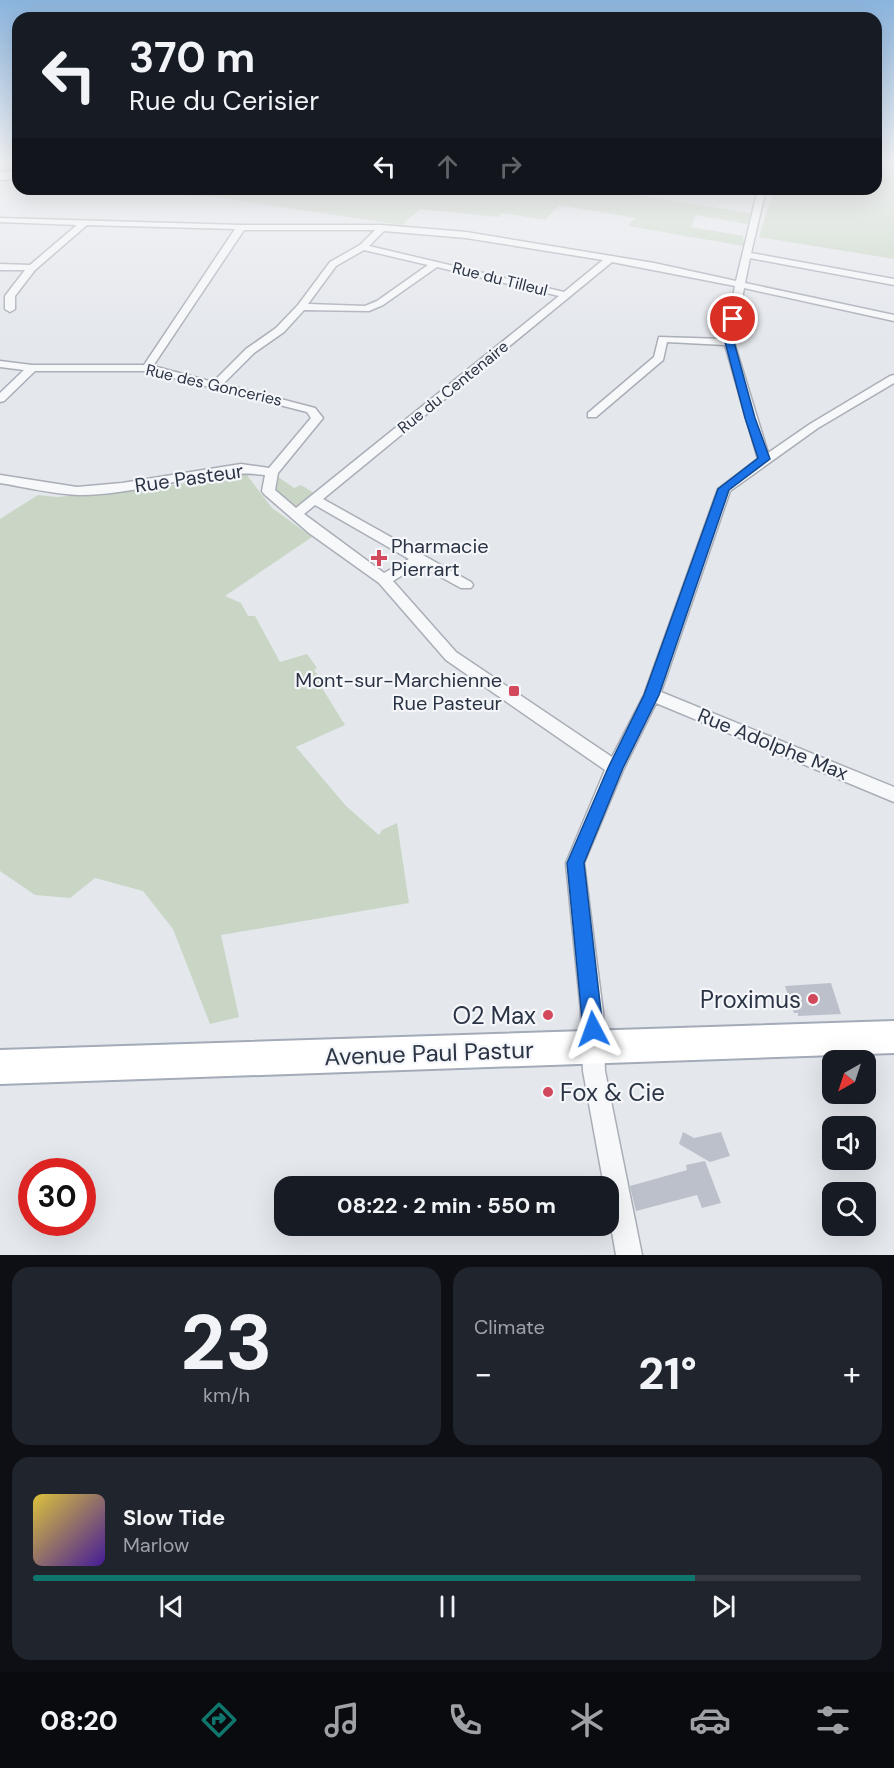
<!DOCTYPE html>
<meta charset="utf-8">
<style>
body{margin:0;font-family:"DM Sans",sans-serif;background:#20242c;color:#f1f3f6;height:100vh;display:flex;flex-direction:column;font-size:22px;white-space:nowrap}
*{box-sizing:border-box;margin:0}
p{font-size:20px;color:#9ea1a6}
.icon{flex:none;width:33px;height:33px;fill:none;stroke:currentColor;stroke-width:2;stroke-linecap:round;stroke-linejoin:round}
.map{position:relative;height:1255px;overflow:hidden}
.side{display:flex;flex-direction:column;gap:12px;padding:12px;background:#0d0f14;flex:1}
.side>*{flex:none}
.banner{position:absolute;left:12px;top:12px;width:870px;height:183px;border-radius:18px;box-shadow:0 6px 24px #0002;background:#171b24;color:#f1f3f6;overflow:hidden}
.needle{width:39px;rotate:219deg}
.fabs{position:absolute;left:822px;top:1050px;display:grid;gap:12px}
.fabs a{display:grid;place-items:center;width:54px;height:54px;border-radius:12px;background:#171b24;box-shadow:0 6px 24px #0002;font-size:30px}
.speed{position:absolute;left:18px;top:1158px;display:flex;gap:12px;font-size:30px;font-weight:700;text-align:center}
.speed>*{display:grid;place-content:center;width:78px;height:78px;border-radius:50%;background:#171b24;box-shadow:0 6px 24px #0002;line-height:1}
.speed .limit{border:9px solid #d22;background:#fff;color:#111}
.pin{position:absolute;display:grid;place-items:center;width:51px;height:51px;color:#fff;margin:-26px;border:3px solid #fff;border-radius:50%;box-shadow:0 2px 6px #0007}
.me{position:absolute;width:66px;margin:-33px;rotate:356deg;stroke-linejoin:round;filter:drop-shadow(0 0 4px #0008)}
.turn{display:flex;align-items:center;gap:21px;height:126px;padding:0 18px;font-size:27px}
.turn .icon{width:78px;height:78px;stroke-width:2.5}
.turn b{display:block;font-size:42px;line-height:51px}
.lanes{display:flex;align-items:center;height:57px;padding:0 18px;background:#0003;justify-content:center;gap:30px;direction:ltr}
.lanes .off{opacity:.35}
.big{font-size:45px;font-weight:700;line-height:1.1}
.side .widget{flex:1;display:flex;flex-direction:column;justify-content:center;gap:9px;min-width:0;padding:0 21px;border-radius:18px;background:#20242c}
.side .dial{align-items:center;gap:0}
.dial b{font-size:78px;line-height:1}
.song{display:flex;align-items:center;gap:18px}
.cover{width:72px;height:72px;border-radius:9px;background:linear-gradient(135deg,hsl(50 70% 55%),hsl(260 70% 35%))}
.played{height:6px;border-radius:3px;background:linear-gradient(90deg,#0f766e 80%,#363941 80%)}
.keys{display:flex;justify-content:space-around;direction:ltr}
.heat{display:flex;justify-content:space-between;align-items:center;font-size:33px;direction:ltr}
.side .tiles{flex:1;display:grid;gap:12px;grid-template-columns:1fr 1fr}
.widget:last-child{grid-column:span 2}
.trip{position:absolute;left:274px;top:1176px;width:345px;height:60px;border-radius:18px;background:#171b24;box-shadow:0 6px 24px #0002;font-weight:700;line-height:60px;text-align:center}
.dock{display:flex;height:96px;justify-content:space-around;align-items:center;background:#090b0e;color:#9ea1a6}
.dock .icon{width:42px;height:42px}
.dock .current{color:#0f766e}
.dock b{font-size:27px;color:#f1f3f6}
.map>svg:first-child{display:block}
.green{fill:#c9d6c5}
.building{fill:#bbc0ca}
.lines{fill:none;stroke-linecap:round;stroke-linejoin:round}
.minor-casing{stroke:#a9aeb7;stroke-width:3}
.primary-casing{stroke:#a3abb8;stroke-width:4}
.motorway-casing{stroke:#8b94a3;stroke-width:3}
.minor{fill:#f7f8fa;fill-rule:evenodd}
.primary{fill:#fff;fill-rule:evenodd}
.motorway{fill:#fff;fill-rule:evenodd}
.route{fill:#1a73e8;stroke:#114b97;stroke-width:1.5}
.poi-dot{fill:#d1495b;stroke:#f4f6f9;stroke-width:2}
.labels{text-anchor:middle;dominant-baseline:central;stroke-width:4.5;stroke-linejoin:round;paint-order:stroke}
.far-street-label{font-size:16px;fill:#2b3445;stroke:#f4f6f9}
.street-label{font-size:20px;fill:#2b3445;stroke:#f4f6f9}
.poi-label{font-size:20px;fill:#2b3445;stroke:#f4f6f9;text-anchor:start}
.near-poi-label{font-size:24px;fill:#2b3445;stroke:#f4f6f9;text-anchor:end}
.near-street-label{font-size:24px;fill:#2b3445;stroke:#f4f6f9}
</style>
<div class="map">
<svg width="894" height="1255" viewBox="0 0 894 1255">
<rect width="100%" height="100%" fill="#e4e7ec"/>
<path class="green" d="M876,164h18v95l-135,-22 15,-48h102z
M66,189h574l-3,6 113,18 -2,11 -52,-9 -5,12 52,9 1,10 -116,-20 7,-8 -76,-13 -14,15 -43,-7 -4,4 -78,-8 -18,16 -187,-28z
M246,474l26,34 40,29 -87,59 16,7 7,13h7l25,46 27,-8 10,14 -3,2 11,15 -3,3 23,37 -49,22 50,59 33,29 3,-5 15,-7 12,80 -188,32 18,82 -29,7 -37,-95 -30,-38 -48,-13 -25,20 -35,-3 -35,-24v-352l38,-24 19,2 95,-9z
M277,476l17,12 7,-3 16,10 -21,15 -24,-25z"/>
<path class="building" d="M831,983l10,31 -43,2v-3h-4l-9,-27z
M683,1132l11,6 27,-6 9,24 -20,6 -31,-18z
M705,1161l16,42 -19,5 -5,-13 -61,16 -6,-25 57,-16 -1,-5z"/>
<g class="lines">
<g class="minor-casing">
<path id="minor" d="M758,189h8l-15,64 143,26v6l-144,-27 -5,25 149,32v6l-150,-33 -10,54 34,111 42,-29 80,-48 4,-1v8l-76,45 -88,63 -69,201 233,95v15l-238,-99 -32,65 -40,95 19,149 2,59 37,184h-26l-7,-40v-29h-5l-21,-115 -2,-59 -15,-149 39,-93 -159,-110 -67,-77 -70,-50 -45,-39 -2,-3 3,-16c-62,-8 -124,21 -187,20 -26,-1 -53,-8 -78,-12v-8l77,12 45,-4 119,-19 28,4 42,-50 -4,-6 -160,-41h-112l-31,30 -4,1v-9l24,-23 -24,-3v-6l32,4h112l91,-136 -148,-4 -52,45 -20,26v13l-5,3 -5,-3v-13l20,-26h-25v-6l30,1 47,-40 -77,-3v-4l241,7h141l84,7 188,31 82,18zM244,230h131l-15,15 -30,17 -32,43 -22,23 -30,21 -33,33 -60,-16zM384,231l82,7 137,22 -39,32 -195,-46zM364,250l64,15 -51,36 -12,5 -57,-2 28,-38zM612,262l123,24 -10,53 -66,-2 -5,20 -66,56v4h8l67,-57 4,-18 58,3 33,114 -40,30 -74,206 -32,62 -156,-105 -63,-71 26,-16 42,23h10l2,-3 -2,-3 -148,-83zM437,267l122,29 -263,212 -21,-18 3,-17 45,-55 -8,-10 -92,-24 31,-31 30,-21 20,-22 65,1 14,-6zM315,505l94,54 -25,14 -80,-59z"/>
</g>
<g class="primary-casing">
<path id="primary" d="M894,1021v32l-894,31v-34z"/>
</g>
<g class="motorway-casing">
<path id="motorway" d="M18,171v8l-18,1v-8z"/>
</g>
<use href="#minor" class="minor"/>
<use href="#primary" class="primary"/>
<use href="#motorway" class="motorway"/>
</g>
<linearGradient id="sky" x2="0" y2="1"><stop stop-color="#8bb4dd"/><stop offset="0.48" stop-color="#f3f4f6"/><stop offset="1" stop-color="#f3f4f6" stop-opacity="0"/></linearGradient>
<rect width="894" height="340" fill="url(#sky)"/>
<path class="route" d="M733,316l5,3 -4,23 21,76 15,41 -41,31 -70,205 -36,73 -39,95 19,166 -3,7 -7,3 -7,-3 -3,-7 -16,-166 41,-95 36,-73 74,-206 40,-31 -13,-40 -20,-76 4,-23z"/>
<g class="poi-dot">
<path d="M376 549h6v6h6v6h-6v6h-6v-6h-6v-6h6z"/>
<rect x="508" y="685" width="12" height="12" rx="3"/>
<circle cx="813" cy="999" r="6"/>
<circle cx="548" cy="1015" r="6"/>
<circle cx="548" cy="1092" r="6"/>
</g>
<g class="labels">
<g class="far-street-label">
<text transform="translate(500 279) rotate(14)">Rue du Tilleul</text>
<text transform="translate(214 385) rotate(13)">Rue des Gonceries</text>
<text transform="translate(453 387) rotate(-39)">Rue du Centenaire</text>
</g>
<g class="street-label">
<text transform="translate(189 478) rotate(-8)">Rue Pasteur</text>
<text transform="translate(773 744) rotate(22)">Rue Adolphe Max</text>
</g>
<g class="poi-label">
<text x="391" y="546">Pharmacie<tspan x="391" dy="23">Pierrart</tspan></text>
<text x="502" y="680" text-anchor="end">Mont-sur-Marchienne<tspan x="502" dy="23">Rue Pasteur</tspan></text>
</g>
<g class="near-poi-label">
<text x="801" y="999">Proximus</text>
<text x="536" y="1015">O2 Max</text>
<text x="560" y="1092" text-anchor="start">Fox &amp; Cie</text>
</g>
<g class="near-street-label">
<text transform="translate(429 1053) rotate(-2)">Avenue Paul Pastur</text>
</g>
</g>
</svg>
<div class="fabs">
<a><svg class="needle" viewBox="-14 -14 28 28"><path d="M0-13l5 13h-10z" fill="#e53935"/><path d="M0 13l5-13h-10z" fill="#9ea1a6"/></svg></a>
<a><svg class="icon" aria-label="sound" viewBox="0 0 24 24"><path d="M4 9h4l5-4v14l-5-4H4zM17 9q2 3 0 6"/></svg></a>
<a><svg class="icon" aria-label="search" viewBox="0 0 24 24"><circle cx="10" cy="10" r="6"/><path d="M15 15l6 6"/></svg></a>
</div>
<div class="speed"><div class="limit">30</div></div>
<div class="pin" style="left:733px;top:319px;background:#d93025"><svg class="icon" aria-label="arrive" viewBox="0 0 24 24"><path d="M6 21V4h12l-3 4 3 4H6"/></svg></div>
<svg class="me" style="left:593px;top:1029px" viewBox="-20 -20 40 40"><path d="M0-17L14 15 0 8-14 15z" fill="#1a73e8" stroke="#fff" stroke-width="4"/></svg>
<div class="trip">08:22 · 2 min · 550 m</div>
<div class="banner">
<div class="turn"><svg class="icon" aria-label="left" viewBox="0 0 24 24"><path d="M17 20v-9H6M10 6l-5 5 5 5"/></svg><div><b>370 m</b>Rue du Cerisier</div></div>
<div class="lanes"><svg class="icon" aria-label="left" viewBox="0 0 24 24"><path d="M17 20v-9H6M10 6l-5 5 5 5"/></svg><svg class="icon off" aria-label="ahead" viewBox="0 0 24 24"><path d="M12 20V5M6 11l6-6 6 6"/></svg><svg class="icon off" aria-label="right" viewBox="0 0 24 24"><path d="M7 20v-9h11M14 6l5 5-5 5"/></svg></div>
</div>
</div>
<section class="side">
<div class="tiles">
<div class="widget dial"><b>23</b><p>km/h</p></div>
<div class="widget"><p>Climate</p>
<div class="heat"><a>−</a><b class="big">21°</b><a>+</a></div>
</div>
<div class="widget">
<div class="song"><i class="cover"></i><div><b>Slow Tide</b><p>Marlow</p></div></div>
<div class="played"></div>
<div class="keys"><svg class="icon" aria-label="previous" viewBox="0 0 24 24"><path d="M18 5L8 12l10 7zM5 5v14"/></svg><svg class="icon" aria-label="pause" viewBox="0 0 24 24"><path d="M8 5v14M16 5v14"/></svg><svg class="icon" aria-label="next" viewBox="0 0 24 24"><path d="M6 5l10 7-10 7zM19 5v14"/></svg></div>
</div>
</div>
</section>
<nav class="dock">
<b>08:20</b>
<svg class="icon current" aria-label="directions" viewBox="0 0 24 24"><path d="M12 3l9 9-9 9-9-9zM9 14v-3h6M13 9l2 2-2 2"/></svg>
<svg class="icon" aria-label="music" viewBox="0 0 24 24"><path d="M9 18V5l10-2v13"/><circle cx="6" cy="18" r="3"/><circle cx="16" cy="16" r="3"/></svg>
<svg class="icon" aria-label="phone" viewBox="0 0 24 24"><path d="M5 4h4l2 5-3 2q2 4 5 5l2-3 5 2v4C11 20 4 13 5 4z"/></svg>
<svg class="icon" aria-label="climate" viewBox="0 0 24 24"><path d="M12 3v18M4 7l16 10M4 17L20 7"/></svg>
<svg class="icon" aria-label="car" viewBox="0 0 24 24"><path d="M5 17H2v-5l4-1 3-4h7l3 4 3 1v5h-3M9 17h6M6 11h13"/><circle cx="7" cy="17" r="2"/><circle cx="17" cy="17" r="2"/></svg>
<svg class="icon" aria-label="filters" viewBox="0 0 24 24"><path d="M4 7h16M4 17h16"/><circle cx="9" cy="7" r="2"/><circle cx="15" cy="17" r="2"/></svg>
</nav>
